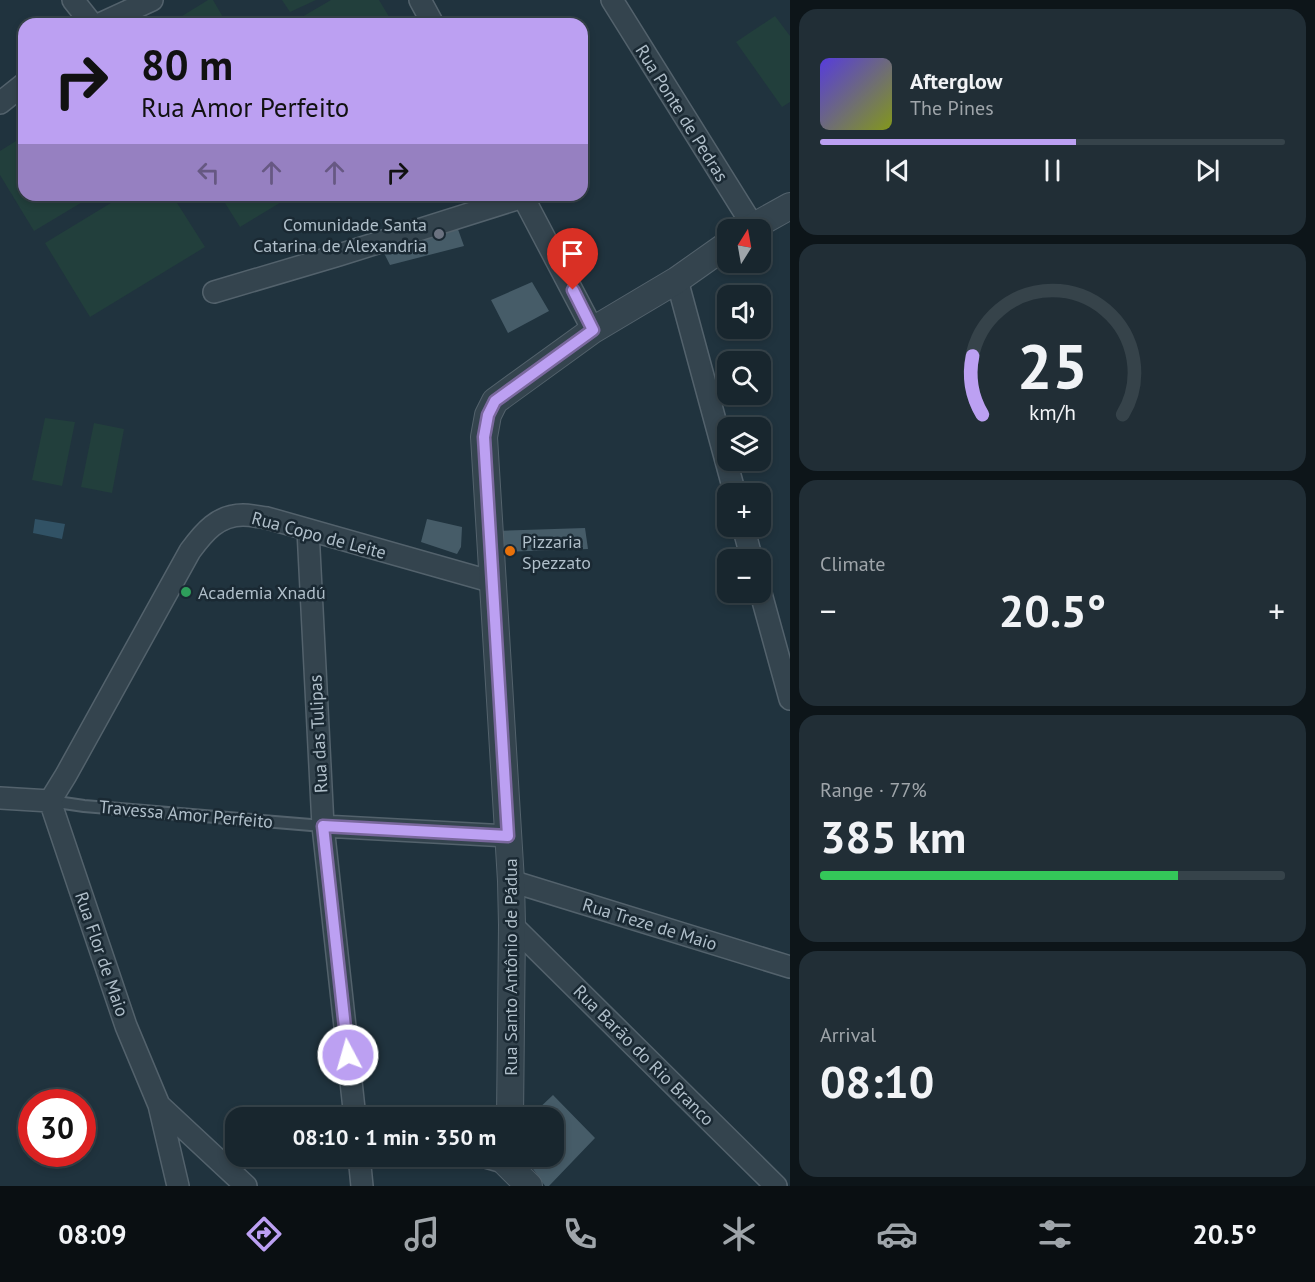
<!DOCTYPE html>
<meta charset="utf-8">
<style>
body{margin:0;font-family:"PT Sans",sans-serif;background:#212e36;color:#f1f3f6;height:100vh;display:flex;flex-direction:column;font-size:22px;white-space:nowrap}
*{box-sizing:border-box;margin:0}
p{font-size:20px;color:#9fa5aa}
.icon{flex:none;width:33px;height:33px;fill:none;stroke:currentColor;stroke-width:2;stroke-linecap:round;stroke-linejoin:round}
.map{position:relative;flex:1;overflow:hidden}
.panel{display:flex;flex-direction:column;gap:9px;padding:9px;background:#0d1519;width:525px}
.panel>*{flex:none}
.banner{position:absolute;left:18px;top:18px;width:570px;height:183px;border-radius:18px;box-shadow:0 3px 9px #0003,0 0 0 2px #36434a;background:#bca0f2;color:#111;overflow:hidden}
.needle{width:39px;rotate:11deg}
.buttons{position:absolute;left:717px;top:219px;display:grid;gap:12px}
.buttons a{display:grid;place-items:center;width:54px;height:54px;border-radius:12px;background:#18262e;box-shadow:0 3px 9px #0003,0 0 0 2px #36434a;font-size:30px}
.speed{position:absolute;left:18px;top:1089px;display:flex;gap:12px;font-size:30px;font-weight:700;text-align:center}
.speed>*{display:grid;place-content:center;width:78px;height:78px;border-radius:50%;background:#18262e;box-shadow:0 3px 9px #0003,0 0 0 2px #36434a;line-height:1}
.speed .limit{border:9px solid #d22;background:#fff;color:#111}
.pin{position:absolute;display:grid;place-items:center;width:51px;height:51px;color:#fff;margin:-62px -26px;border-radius:50% 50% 50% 0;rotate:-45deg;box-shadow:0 0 6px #0007}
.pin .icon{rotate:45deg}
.me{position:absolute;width:66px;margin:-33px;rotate:354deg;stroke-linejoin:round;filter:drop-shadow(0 0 4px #0008)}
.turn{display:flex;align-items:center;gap:21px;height:126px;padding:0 24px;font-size:27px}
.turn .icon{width:78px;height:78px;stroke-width:2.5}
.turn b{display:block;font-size:42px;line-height:51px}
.lanes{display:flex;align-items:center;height:57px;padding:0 24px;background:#0003;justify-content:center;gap:30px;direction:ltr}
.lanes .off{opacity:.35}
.big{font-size:45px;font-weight:700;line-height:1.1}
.panel .widget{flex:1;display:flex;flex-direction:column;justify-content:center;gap:9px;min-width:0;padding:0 21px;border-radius:18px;background:#212e36}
.panel .dial{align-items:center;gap:0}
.dial svg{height:156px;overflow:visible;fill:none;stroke:#36434a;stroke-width:7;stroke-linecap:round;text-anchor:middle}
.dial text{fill:#f1f3f6;stroke:none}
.song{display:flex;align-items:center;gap:18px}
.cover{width:72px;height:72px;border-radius:9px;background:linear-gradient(135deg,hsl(250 70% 55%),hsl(70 70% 35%))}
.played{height:6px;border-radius:3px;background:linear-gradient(90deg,#bca0f2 55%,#36434a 55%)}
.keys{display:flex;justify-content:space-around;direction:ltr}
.heat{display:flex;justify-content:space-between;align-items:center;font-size:33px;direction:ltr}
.charge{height:9px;border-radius:4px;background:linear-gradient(90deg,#34c759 77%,#36434a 0)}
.trip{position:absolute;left:225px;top:1107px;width:339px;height:60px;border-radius:18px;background:#18262e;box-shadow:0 3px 9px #0003,0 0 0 2px #36434a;font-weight:700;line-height:60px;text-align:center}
.dock{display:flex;height:96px;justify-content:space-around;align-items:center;background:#0a0f12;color:#9fa5aa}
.dock .icon{width:42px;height:42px}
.dock .selected{color:#bca0f2}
.dock b{font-size:27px;color:#f1f3f6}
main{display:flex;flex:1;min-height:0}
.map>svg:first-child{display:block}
.green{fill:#223f3c}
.water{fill:#315265}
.building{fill:#465c68}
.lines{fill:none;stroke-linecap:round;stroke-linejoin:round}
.service-casing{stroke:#53626c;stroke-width:14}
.minor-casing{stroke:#53626c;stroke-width:24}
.tertiary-casing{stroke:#53626c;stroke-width:28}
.service{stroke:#34444e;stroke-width:10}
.minor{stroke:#34444e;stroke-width:21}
.tertiary{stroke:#34444e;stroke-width:26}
.route-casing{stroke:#7a689d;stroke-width:15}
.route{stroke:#bca0f2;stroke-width:10}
.worship-dot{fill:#6b7280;stroke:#1a2933;stroke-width:2}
.food-dot{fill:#e8710a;stroke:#1a2933;stroke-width:2}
.leisure-dot{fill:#2e9e5b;stroke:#1a2933;stroke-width:2}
.labels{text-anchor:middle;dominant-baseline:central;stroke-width:5;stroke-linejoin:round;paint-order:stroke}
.street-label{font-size:18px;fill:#b0bfca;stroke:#1a2933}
.poi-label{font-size:18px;fill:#b0bfca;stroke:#1a2933;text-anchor:start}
</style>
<main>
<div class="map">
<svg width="790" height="1186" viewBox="0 0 790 1186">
<rect width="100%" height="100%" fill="#20333e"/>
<path class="green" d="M208,0h5l14,24h-58z
M282,0h34l-26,12z
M331,0h48l12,20 -7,4h-88l-1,-3z
M775,16l15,20v66l-8,5 -46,-65z
M24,136v59h70l-60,36 -34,-56v-24z
M124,195h48l33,52 -115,70 -45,-74z
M220,195h73l-53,32z
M45,418l30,4 -13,64 -30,-6z
M94,423l30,6 -12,64 -31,-6z"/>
<path class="water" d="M35,519l30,5 -3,15 -29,-6z"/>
<path class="building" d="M455,221l9,25 -74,19 -9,-18z
M532,282l17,29 -41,22 -17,-33z
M427,519l35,8 -1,20 -4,7 -36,-12z
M585,528l3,21 -91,3 -1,-21z
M553,1095l42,43 -46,48h-4l-12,-17 -1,-13h22v-38h-16l-3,-6z"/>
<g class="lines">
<g class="service-casing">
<path id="service" d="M50,801l34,5 239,20"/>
</g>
<g class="minor-casing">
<path id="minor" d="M73,0l19,24
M420,0l13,24
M612,0l141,226
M100,24l52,-24
M0,103l24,-19
M522,195l71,135
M677,280l58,214
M214,292l125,-37 184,-58
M743,526l9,34
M308,530l15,296 32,292
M760,590l30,109
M0,798l50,3
M50,801l16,-26 124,-224c14,-19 28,-36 53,-36 8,0 16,2 24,3l226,64
M50,801l76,225 33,79 19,81
M323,826l185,10
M511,881l279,86
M512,925l264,261
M159,1105l87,81
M359,1156l3,30
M482,1156l24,7"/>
</g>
<g class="tertiary-casing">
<path id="tertiary" d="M747,230l43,-24
M510,1118l2,-193 -1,-44 -27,-444 4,-22 7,-14 98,-71 84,-50 51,-36
M507,1156l-1,7 23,23"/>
</g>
<use href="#service" class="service"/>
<use href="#minor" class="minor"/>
<use href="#tertiary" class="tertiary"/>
</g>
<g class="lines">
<g class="route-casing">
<path id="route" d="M348,1055l-25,-229 185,10 -24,-399 4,-22 7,-14 98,-71 -20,-40"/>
</g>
<use href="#route" class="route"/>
</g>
<circle class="worship-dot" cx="439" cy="234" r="6"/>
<circle class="food-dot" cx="510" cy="551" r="6"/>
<circle class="leisure-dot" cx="186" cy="592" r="6"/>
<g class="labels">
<g class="street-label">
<text transform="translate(682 113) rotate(58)">Rua Ponte de Pedras</text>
<text transform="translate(319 535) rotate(15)">Rua Copo de Leite</text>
<text transform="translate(318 734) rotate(-93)">Rua das Tulipas</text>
<text transform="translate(186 814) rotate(5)">Travessa Amor Perfeito</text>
<text transform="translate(650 924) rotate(17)">Rua Treze de Maio</text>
<text transform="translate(102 954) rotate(71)">Rua Flor de Maio</text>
<text transform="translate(510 967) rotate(-90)">Rua Santo Antônio de Pádua</text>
<text transform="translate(644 1055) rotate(45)">Rua Barão do Rio Branco</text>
</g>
<g class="poi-label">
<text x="427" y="224" text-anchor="end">Comunidade Santa<tspan x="427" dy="21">Catarina de Alexandria</tspan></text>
<text x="522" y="541">Pizzaria<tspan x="522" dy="21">Spezzato</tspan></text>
<text x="198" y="592">Academia Xnadú</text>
</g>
</g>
</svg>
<div class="buttons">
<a><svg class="needle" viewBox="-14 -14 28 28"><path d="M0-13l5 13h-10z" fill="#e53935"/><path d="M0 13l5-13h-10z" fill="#9fa5aa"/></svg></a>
<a><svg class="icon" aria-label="sound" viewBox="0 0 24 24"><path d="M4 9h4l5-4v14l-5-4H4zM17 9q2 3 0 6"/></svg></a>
<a><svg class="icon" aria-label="search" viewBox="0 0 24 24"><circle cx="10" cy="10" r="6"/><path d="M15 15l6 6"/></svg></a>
<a><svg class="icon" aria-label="layers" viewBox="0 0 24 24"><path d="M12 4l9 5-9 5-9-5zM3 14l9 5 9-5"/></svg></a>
<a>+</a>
<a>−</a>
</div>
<div class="speed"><div class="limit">30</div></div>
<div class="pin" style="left:573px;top:290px;background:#d93025"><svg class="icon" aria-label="arrive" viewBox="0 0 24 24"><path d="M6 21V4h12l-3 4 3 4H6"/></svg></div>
<svg class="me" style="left:348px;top:1055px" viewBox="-20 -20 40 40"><circle r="17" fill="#bca0f2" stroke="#fff" stroke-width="3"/><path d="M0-11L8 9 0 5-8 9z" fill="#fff"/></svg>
<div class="trip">08:10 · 1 min · 350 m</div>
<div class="banner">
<div class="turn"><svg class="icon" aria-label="right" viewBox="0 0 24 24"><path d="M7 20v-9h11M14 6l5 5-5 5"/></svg><div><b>80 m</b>Rua Amor Perfeito</div></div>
<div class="lanes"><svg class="icon off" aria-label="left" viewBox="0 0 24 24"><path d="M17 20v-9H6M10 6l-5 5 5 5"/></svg><svg class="icon off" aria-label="ahead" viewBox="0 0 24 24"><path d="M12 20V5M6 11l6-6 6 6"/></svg><svg class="icon off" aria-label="ahead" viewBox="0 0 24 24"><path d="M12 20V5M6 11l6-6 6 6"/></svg><svg class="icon" aria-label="right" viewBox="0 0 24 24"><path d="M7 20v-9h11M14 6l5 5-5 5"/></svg></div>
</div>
</div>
<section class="panel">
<div class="widget">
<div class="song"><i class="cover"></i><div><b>Afterglow</b><p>The Pines</p></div></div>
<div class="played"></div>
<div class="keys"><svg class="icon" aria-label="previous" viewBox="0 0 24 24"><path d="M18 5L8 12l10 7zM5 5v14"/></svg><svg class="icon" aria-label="pause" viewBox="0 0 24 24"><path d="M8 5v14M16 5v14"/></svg><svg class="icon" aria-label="next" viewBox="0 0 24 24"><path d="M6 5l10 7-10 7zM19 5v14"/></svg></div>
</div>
<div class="widget dial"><svg viewBox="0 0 100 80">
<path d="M14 69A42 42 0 1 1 86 69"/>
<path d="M14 69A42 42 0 0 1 9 39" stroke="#bca0f2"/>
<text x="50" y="56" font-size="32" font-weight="700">25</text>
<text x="50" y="72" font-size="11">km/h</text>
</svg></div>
<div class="widget"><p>Climate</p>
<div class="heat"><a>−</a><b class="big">20.5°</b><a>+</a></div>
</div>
<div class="widget"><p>Range · 77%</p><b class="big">385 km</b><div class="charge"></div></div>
<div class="widget"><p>Arrival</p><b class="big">08:10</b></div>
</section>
</main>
<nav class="dock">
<b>08:09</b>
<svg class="icon selected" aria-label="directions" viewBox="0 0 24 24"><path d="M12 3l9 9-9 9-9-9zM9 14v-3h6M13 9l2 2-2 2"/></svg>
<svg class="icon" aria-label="music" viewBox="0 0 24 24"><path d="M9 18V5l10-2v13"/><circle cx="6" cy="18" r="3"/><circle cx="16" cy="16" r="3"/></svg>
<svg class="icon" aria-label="phone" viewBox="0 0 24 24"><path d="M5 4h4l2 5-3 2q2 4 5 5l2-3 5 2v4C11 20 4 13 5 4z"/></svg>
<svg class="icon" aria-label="climate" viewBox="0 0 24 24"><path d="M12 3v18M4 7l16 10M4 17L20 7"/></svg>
<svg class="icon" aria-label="car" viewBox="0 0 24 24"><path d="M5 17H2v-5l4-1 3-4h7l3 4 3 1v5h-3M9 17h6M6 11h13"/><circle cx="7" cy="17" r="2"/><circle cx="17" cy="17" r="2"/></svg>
<svg class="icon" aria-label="filters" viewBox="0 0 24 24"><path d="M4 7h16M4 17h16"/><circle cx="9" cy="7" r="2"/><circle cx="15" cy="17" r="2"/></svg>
<b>20.5°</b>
</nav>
